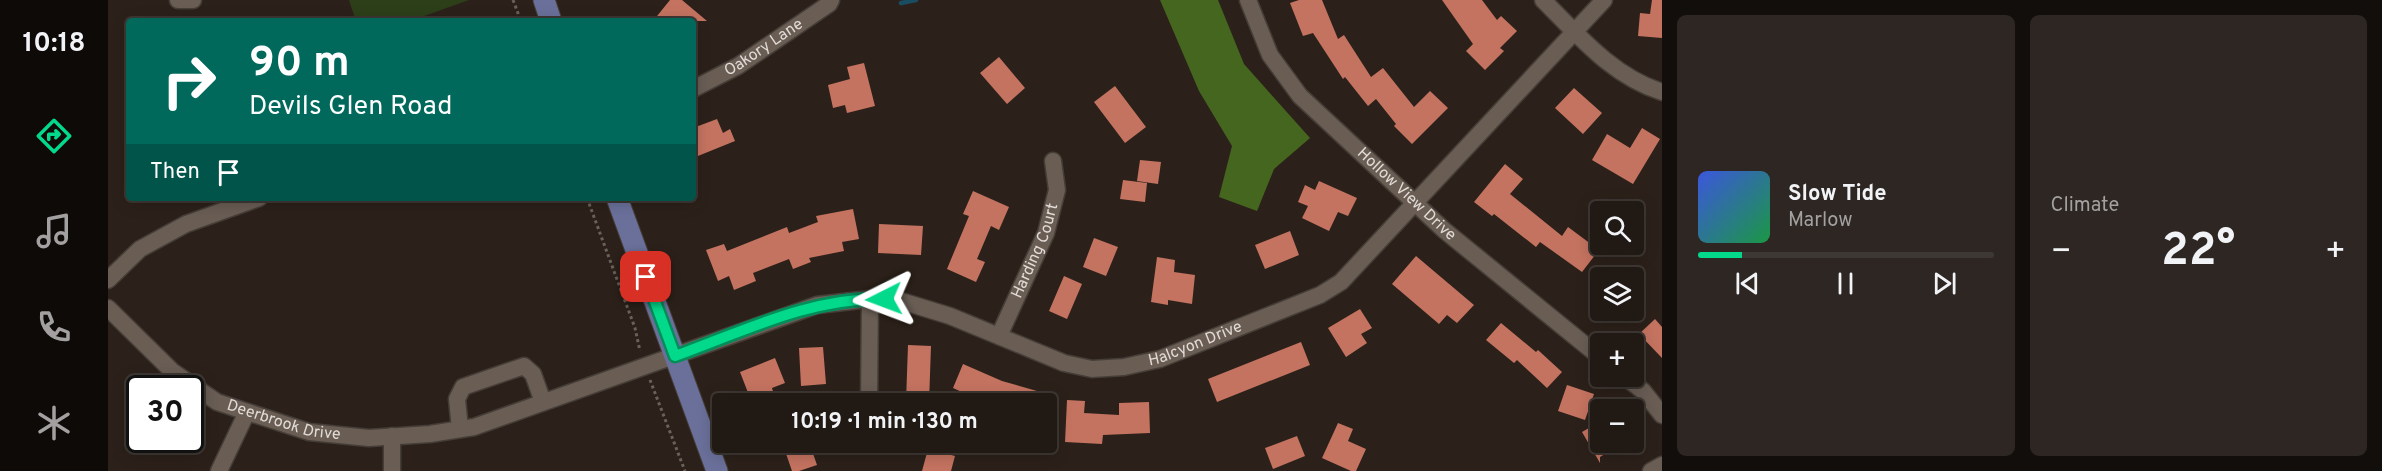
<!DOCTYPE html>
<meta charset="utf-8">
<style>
body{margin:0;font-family:Overpass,sans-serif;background:#2d2622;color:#f1f3f6;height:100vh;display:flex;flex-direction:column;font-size:22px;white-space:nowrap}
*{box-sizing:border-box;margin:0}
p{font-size:20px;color:#a2a0a0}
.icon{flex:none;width:33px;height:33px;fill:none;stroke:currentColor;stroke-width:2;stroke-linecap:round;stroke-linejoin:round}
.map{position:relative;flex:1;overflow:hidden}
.details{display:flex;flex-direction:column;gap:15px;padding:15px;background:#120e0b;width:720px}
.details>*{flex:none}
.top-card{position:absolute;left:18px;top:18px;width:570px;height:183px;border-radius:6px;box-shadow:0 3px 15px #0003,0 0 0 2px #3e3834;background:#00695c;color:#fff;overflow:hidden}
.controls{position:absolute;left:1482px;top:201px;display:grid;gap:12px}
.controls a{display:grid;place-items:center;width:54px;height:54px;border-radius:6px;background:#211914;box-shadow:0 3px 15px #0003,0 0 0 2px #3e3834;font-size:30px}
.speed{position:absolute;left:18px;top:375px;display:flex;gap:12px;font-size:30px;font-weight:700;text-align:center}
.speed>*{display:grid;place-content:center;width:78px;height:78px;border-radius:50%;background:#211914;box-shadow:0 3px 15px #0003,0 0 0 2px #3e3834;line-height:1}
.speed .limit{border:3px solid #111;border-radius:9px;background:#fff;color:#111}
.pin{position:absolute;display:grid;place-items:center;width:51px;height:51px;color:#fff;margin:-26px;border-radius:12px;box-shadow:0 3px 9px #0006}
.me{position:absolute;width:66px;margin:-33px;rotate:267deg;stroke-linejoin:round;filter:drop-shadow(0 0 4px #0008)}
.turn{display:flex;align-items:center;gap:21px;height:126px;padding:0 24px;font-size:27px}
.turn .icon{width:78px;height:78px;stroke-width:2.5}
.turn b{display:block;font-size:42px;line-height:51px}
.then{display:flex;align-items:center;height:57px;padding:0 24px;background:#0003;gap:12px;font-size:22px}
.big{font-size:45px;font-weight:700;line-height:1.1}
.details .card{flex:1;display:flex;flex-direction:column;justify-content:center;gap:9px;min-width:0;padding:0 21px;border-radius:9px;background:#2d2622}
.song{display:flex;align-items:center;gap:18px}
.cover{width:72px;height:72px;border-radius:9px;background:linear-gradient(135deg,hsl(230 70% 55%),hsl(140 70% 35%))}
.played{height:6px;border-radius:3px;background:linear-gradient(90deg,#03d98b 15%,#3e3834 15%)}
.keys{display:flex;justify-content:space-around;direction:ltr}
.heat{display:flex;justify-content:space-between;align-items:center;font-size:33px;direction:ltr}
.details .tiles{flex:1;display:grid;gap:15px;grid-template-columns:repeat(2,1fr)}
.trip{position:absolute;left:604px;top:393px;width:345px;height:60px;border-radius:6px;background:#211914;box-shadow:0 3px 15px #0003,0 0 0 2px #3e3834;font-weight:700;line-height:60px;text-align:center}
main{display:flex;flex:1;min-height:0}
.tab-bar{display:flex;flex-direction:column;width:108px;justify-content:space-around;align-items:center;background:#0d0a08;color:#a2a0a0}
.tab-bar .icon{width:42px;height:42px}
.tab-bar .on{color:#03d98b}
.tab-bar b{font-size:27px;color:#f1f3f6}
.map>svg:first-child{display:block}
.green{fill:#2d3f19}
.forest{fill:#45661e}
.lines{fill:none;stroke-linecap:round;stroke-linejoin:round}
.stream{stroke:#1a4c62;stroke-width:4.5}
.building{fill:#c47360}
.minor-casing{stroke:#453d37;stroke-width:19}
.major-casing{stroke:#453d37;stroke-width:23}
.path{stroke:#6b615b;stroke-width:3;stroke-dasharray:3 3;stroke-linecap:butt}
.minor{stroke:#695d54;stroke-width:16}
.major{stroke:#6a709a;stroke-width:21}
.route-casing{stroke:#028d5a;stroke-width:15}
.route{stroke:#03d98b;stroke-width:10}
.labels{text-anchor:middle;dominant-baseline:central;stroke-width:6;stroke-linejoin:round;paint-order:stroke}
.street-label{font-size:16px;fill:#e2dbd6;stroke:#2c211a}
</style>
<main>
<nav class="tab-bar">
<b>10:18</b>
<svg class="icon on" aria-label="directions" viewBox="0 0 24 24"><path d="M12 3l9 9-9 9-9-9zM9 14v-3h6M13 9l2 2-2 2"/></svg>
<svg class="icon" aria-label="music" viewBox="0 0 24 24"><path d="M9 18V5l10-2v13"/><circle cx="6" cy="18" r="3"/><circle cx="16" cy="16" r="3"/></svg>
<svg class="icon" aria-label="phone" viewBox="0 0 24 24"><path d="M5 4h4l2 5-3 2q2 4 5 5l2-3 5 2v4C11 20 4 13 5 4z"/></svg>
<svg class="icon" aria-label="climate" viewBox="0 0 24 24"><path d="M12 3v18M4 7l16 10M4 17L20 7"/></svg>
</nav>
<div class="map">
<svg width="1554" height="471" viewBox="0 0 1554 471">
<rect width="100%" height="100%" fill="#2c211a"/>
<path class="green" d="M241,0h120l-59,21h-54z"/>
<path class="forest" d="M1052,0h58l26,64 66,74 -36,31 -17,42 -38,-14 13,-51 -33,-55z"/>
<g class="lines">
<path class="stream" d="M793,3l15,-3"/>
</g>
<path class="building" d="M562,0h12l25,21h-54z
M1191,0h23l16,39 6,-4 27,42 12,-9 31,39 16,-16 18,17 -36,36 -18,-18 2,-2 -20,-25 -8,7 -23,-29 -2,2 -30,-46 -10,3 -13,-33z
M1334,0h40l15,20 4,-4 16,15 -17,17 4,3 -19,19 -19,-19 7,-7z
M1544,0h10v38l-24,-2 2,-23 10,1z
M891,57l26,31 -18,16 -27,-31z
M756,63l11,43 -28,7 -2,-8 -12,3 -5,-23 22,-6 -3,-12z
M1007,86l31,41 -21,16 -31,-41z
M1466,88l28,25 -19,21 -28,-26z
M609,119l6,14 7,-4 5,12 -42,17v-30z
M1534,128l18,11 -27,45 -41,-24 15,-26 23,14z
M1032,160l21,2 -3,22 -21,-3z
M1397,164l18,15 -13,15 52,42 6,-9 31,23 -17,22 -42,-30 -4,5 -42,-33 -2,2 -18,-14z
M1015,180l24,3 -2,19 -25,-3z
M1211,181l38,17 -9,18 -10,-4 -9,19 -27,-13 6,-12 -10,-4 7,-17 10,5z
M865,191l36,16 -10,23 -8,-4 -14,33 8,3 -9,20 -29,-13 22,-53 -6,-2z
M745,209l6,30 -17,3 2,9 -35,7 2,4 -18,7 -4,-10 -36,14 3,8 -22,9 -5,-14 -11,5 -12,-31 18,-6 3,7 60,-24 2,6 29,-11 -2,-6z
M771,224l44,2 -2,29 -43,-2z
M1182,231l9,24 -34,14 -10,-24z
M986,238l24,9 -12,29 -23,-9z
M1308,256l58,49 -17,18 -10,-8 -8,9 -47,-40z
M1049,257l18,3 -1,12 21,3 -3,29 -24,-4v5l-17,-3z
M956,276l18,8 -15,35 -18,-8z
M1252,309l12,19 -11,6 6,9 -21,14 -18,-29z
M1547,319l7,8v31l-23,-24z
M1393,323l35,29 2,-2 24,22 -15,16 -30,-28 -3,3 -28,-23z
M1193,342l9,23 -93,37 -9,-23z
M800,345l23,1 -2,57 -23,-1z
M715,347l3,37 -25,2 -2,-38z
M667,358l10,25 -13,5 2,7 -22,8 -12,-31z
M855,364l39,17 35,10 -4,13h-64l-8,-4 3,-7 -11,-5z
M1459,385l27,9 -9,26 -27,-9z
M959,400l18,1 -1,12 35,2v-12l30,-1 1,31 -47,2 -1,9 -37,-2z
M1230,423l15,6 -5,12 18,8 -10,22h-5l-29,-13z
M1486,425l6,10v7h24l-24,15v6l-18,-31z
M1189,436l8,20 -32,13 -8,-21z
M674,442h27l8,23 -18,6h-7z
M820,449l27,7 -4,15h-29z"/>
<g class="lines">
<g class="minor-casing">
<g id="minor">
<path d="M70,0h15"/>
<path id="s1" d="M1140,0l22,55 30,41 144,134 156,127"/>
<path d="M1435,0c36,36 69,76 119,92"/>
<path id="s2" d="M585,89l45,-23 91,-62 2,-4"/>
<path d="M0,280l32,-31 46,-25 73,-26"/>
<path id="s3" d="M0,308l64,63 45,31 92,30 60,6 61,-4 44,-7 343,-122 53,-6 28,1 52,16 114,47 28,6 32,-2 36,-8 160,-64 21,-13 263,-282"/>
<path id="s4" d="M891,336l47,-103 11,-43 -4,-29"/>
<path d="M1516,376l19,15 19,24"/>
<path d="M761,404l1,-105"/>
<path d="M352,429l-3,-30 6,-12 61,-21 9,8 10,28"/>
<path d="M284,436v35"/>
<path d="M760,443v-1"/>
<path d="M111,471l28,-59"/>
<path d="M1543,471l11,-6"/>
</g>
</g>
<g class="major-casing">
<path id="major" d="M436,0l7,21
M509,198l100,273"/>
</g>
<path class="path" d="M405,0l8,21
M479,198l48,130 5,23
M542,380l35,91"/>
<use href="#minor" class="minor"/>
<use href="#major" class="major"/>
</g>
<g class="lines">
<g class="route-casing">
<path id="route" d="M538,277l29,79c67,-24 136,-59 209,-57"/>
</g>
<use href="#route" class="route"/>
</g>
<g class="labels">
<g class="street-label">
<text stroke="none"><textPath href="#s2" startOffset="82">Oakory Lane</textPath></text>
<text stroke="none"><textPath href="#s1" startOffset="255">Hollow View Drive</textPath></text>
<text stroke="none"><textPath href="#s4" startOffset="93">Harding Court</textPath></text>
<text stroke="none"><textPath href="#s3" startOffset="1166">Halcyon Drive</textPath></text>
<text stroke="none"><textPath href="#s3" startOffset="214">Deerbrook Drive</textPath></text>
</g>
</g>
</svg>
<div class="controls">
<a><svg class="icon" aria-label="search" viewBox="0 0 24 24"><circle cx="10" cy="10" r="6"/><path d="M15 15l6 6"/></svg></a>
<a><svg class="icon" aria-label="layers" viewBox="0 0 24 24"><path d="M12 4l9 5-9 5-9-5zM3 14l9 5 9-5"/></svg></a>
<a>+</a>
<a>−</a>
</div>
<div class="speed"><div class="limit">30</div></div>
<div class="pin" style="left:538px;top:277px;background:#d93025"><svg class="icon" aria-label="arrive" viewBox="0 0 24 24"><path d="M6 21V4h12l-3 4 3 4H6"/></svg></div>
<svg class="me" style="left:776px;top:299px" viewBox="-20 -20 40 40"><path d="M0-17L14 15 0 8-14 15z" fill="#03d98b" stroke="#fff" stroke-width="4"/></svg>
<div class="trip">10:19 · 1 min · 130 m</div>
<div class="top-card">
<div class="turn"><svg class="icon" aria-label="right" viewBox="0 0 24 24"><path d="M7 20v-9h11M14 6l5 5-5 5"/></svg><div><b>90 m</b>Devils Glen Road</div></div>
<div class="then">Then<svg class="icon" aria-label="arrive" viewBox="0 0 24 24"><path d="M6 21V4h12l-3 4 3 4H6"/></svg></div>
</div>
</div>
<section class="details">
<div class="tiles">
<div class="card">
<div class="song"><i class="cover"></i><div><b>Slow Tide</b><p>Marlow</p></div></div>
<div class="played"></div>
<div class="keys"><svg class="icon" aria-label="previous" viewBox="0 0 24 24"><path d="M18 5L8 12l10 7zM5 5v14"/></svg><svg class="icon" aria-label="pause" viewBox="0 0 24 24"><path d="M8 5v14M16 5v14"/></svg><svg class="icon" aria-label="next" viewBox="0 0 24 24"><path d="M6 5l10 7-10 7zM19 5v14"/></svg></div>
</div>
<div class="card"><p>Climate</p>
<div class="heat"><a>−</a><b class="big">22°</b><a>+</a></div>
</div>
</div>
</section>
</main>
